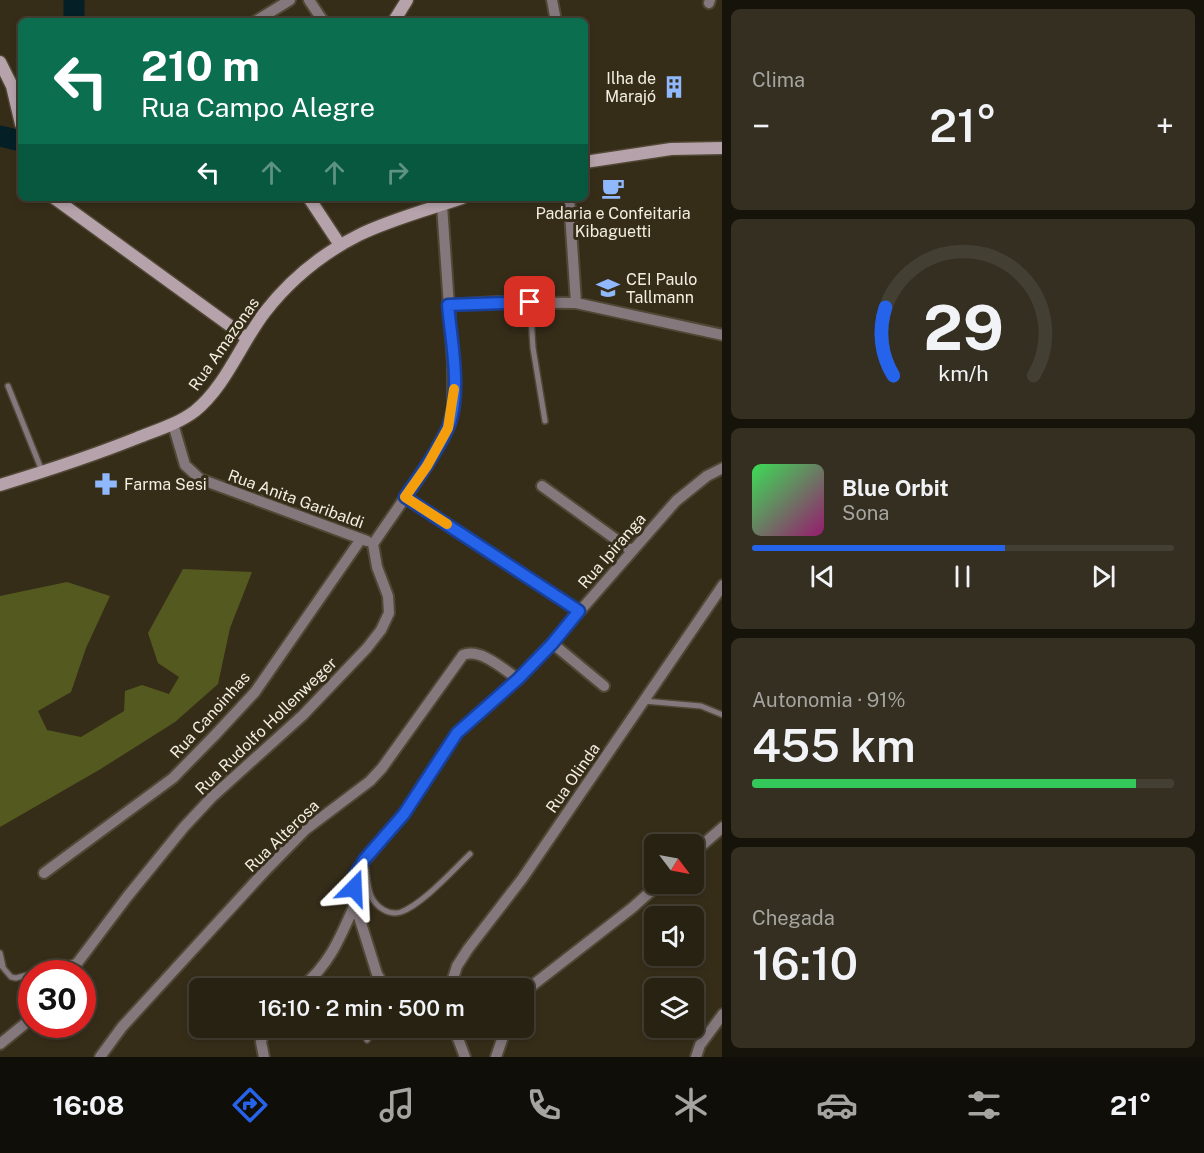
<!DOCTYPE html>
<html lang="pt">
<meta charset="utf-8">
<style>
body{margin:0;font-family:"Public Sans",sans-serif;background:#342f21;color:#f1f3f6;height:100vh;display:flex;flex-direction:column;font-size:22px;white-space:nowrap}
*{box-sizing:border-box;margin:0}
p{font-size:20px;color:#a5a4a0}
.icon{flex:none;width:33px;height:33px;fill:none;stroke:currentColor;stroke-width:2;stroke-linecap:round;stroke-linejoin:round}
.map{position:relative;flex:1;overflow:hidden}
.sheet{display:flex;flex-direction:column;gap:9px;padding:9px;background:#16130a;width:482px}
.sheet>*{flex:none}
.banner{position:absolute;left:18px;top:18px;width:570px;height:183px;border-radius:9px;box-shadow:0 3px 9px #0003,0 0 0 2px #443f33;background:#0b6e4f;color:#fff;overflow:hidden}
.needle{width:39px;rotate:122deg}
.fabs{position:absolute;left:644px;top:834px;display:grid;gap:12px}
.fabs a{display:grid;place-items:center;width:60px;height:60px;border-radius:9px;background:#282213;box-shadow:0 3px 9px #0003,0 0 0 2px #443f33;font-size:30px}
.speed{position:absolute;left:18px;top:960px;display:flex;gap:12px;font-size:30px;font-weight:700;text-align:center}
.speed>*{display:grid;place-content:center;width:78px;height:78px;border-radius:50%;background:#282213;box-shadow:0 3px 9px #0003,0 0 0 2px #443f33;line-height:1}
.speed .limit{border:9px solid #d22;background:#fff;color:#111}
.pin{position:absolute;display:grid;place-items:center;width:51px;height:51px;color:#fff;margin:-26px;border-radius:12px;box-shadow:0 3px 9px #0006}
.me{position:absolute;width:66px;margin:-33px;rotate:21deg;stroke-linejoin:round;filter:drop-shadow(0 0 4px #0008)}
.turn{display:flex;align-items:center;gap:21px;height:126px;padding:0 24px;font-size:27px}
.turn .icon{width:78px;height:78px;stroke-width:2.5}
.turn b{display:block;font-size:42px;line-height:51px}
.lanes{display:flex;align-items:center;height:57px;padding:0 24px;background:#0003;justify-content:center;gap:30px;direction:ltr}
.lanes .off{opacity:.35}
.big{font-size:45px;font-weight:600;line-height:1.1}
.sheet .widget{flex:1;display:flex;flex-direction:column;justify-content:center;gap:9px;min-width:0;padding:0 21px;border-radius:9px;background:#342f21}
.sheet .dial{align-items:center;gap:0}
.dial svg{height:156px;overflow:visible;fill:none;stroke:#443f33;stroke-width:7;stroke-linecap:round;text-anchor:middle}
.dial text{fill:#f1f3f6;stroke:none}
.song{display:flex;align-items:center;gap:18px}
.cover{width:72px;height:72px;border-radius:9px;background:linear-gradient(135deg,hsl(130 70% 55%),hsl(320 70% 35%))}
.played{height:6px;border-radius:3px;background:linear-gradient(90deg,#2563eb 60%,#443f33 60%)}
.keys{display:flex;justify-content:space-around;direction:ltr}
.heat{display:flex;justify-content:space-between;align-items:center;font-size:33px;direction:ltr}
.charge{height:9px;border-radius:4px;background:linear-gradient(90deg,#34c759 91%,#443f33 0)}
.trip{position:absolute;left:189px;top:978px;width:345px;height:60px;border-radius:9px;background:#282213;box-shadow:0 3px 9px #0003,0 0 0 2px #443f33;font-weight:600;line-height:60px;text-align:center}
.menu{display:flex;height:96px;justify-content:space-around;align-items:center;background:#100e08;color:#a5a4a0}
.menu .icon{width:42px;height:42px}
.menu .current{color:#2563eb}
.menu b{font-size:27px;color:#f1f3f6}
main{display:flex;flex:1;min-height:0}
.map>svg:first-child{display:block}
.green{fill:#545920}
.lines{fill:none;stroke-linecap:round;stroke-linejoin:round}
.river{stroke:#051f26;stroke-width:21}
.lane-casing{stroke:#504835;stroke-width:8}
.street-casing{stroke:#504835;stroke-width:14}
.secondary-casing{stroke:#504835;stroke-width:15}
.lane{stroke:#84787d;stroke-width:5}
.street{stroke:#84787d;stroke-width:10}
.secondary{stroke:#b5a2aa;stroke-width:12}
.route-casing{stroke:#184099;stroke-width:15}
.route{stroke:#2563eb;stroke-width:10}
.slow{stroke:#f59e0b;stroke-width:10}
.labels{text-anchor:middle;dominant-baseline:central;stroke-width:6;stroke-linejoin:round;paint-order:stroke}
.poi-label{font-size:16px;fill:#f3eee1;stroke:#362d19;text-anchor:start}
.street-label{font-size:16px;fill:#f3eee1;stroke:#362d19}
</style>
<main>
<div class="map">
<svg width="723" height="1057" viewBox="0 0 723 1057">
<rect width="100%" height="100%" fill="#362d19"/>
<path class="green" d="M183,569l69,3 -22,56 -12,56 -43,38 -76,48 -99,57v-231l67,-14 43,14 -24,52 -15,44 -33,19 9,19 34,7 43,-26 1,-20 17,-6 27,9 10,-17 -21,-14 -10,-30z"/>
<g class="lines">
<path class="river" d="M74,0v21
M0,136l21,5"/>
<g class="lane-casing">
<path id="lane" d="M530,302l3,46 12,73
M8,386l34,85
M644,701l57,5 22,9
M365,863c2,10 2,23 6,33 5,11 18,20 30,16 22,-8 52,-42 69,-58
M0,953l3,13
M0,964l11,13 5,1 62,-17
M367,1040l9,-12"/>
</g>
<g class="street-casing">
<path id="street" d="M309,0l14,21
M552,0l4,21
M709,3l1,-3
M256,21l34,-21
M569,198l7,105
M448,305l49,-3 79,1 147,32
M173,424l12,41 15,14 167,62
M542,486l90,65
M405,497l174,114
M552,643l52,43
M693,853l30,-26
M44,873l129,-95 42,-43 40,-43 106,-153
M69,974l58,-77 57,-70 28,-30 91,-82 64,-67 14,-18 8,-17 -1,-17 -11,-29 -4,-23 54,-78 21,-38 5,-20v-44l-11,-159
M301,988c29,-24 39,-50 54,-84
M385,988l-8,-14 -22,-70 -2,-16 2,-13 10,-15 39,-46 53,-81 61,-54 34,-36 124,-142 31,-25 16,-8
M450,988l7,-22 11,-17 54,-70 201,-294
M524,997l5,-9 103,-80 27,-24
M454,1028l11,29
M0,1044l32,-26
M100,1057l22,-30 142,-155 41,-42 65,-49 12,-13 81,-113c18,-7 40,14 55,24
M264,1057l-3,-15 4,-14
M496,1057l10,-29
M696,1057l4,-12 23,-31"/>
</g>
<g class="secondary-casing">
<path id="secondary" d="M394,21l13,-21
M0,62l12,24 9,38
M585,162l86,-13 52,-1
M54,198l193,140
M309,198l31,47
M0,485c46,-14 92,-29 137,-47 20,-8 41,-14 58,-27 31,-25 46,-68 70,-99 25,-32 58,-59 94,-77 30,-15 71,-26 103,-37"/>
</g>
<use href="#lane" class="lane"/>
<use href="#street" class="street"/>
<use href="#secondary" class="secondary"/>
</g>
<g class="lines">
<g class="route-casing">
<path id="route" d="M354,888l1,-13 9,-15 40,-46 53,-81 61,-54 34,-35 27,-33 -174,-114c15,-22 31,-43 42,-67 16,-34 4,-89 1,-125l82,-3"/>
</g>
<use href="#route" class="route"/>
<path class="slow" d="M447,524l-42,-27 22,-31 21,-38 6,-39"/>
</g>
<defs>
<g id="building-bare" transform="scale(1.8)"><path d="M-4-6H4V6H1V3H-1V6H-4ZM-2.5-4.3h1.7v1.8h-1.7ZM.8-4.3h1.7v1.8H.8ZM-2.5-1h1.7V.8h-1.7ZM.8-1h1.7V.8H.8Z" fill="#90b8fd" stroke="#362d19" stroke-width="2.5" paint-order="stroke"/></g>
<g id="cafe-bare" transform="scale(1.8)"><path d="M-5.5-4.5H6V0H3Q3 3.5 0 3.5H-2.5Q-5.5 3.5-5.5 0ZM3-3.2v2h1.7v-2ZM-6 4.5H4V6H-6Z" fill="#90b8fd" stroke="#362d19" stroke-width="2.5" paint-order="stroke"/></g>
<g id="school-bare" transform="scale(1.8)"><path d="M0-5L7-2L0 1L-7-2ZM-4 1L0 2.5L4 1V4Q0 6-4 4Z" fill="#90b8fd" stroke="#362d19" stroke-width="2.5" paint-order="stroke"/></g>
<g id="pharmacy-bare" transform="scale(1.8)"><path d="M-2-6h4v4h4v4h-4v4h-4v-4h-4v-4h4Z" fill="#90b8fd" stroke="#362d19" stroke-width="2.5" paint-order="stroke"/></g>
</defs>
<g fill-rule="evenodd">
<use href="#building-bare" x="674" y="87"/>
<use href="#cafe-bare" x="613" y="188"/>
<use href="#school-bare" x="608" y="288"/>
<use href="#pharmacy-bare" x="106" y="484"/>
</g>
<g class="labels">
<g class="poi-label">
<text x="656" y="78" text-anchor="end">Ilha de<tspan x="656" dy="18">Marajó</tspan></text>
<text x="613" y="213" text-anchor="middle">Padaria e Confeitaria<tspan x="613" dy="18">Kibaguetti</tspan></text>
<text x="626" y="279">CEI Paulo<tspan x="626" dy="18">Tallmann</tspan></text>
<text x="124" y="484">Farma Sesi</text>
</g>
<g class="street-label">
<text transform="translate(224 344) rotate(-55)">Rua Amazonas</text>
<text transform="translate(296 499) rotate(20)">Rua Anita Garibaldi</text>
<text transform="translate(612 551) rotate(-49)">Rua Ipiranga</text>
<text transform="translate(210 715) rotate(-48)">Rua Canoinhas</text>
<text transform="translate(266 726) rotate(-44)">Rua Rudolfo Hollenweger</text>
<text transform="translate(573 778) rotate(-55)">Rua Olinda</text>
<text transform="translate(282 836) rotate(-44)">Rua Alterosa</text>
</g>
</g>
</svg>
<div class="fabs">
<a><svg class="needle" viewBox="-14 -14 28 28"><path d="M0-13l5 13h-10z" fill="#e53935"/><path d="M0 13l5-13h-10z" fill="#a5a4a0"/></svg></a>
<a><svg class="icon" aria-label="sound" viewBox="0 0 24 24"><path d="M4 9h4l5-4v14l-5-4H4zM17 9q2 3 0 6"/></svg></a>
<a><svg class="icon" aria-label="layers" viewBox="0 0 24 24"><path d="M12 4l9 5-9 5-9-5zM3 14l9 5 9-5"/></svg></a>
</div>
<div class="speed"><div class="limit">30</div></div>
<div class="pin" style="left:530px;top:302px;background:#d93025"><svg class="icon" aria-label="arrive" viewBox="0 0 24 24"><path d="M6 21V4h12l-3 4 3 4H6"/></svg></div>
<svg class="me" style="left:354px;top:888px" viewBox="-20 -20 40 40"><path d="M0-17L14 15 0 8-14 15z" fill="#2563eb" stroke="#fff" stroke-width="4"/></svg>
<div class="trip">16:10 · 2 min · 500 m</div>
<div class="banner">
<div class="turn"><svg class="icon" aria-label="left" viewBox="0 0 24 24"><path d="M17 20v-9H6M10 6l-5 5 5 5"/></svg><div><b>210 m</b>Rua Campo Alegre</div></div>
<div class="lanes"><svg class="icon" aria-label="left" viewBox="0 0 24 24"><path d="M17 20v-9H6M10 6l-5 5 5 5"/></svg><svg class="icon off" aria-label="ahead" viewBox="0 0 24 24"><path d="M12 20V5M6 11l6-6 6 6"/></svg><svg class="icon off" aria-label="ahead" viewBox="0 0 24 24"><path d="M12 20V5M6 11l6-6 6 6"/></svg><svg class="icon off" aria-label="right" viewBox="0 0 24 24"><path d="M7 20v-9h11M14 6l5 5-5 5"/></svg></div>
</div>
</div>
<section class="sheet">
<div class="widget"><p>Clima</p>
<div class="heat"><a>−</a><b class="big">21°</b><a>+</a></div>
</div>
<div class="widget dial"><svg viewBox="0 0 100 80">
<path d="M14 69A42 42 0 1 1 86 69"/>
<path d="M14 69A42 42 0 0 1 10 34" stroke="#2563eb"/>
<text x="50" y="56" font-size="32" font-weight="700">29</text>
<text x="50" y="72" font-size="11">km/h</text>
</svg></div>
<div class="widget">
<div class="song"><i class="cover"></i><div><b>Blue Orbit</b><p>Sona</p></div></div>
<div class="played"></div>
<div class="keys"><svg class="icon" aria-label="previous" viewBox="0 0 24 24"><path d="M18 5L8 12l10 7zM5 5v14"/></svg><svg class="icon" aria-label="pause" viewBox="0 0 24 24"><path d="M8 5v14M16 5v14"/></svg><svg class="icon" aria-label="next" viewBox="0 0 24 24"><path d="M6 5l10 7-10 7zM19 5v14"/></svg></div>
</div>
<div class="widget"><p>Autonomia · 91%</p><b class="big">455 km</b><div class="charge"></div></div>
<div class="widget"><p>Chegada</p><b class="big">16:10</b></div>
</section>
</main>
<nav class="menu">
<b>16:08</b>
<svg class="icon current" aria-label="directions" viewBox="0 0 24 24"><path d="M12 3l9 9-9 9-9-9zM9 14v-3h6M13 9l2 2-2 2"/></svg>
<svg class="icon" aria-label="music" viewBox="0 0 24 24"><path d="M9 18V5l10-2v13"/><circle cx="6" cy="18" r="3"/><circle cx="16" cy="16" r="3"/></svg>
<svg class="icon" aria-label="phone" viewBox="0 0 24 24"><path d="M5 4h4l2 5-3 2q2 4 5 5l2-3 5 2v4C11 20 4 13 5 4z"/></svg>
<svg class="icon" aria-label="climate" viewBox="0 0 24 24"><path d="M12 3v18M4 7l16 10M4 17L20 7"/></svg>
<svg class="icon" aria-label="car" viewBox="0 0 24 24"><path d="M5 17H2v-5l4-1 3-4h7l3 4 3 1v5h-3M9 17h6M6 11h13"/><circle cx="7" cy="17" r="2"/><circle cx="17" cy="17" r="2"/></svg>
<svg class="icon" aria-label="filters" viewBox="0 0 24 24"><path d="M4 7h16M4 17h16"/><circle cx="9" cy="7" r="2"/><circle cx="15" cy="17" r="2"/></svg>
<b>21°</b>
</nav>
